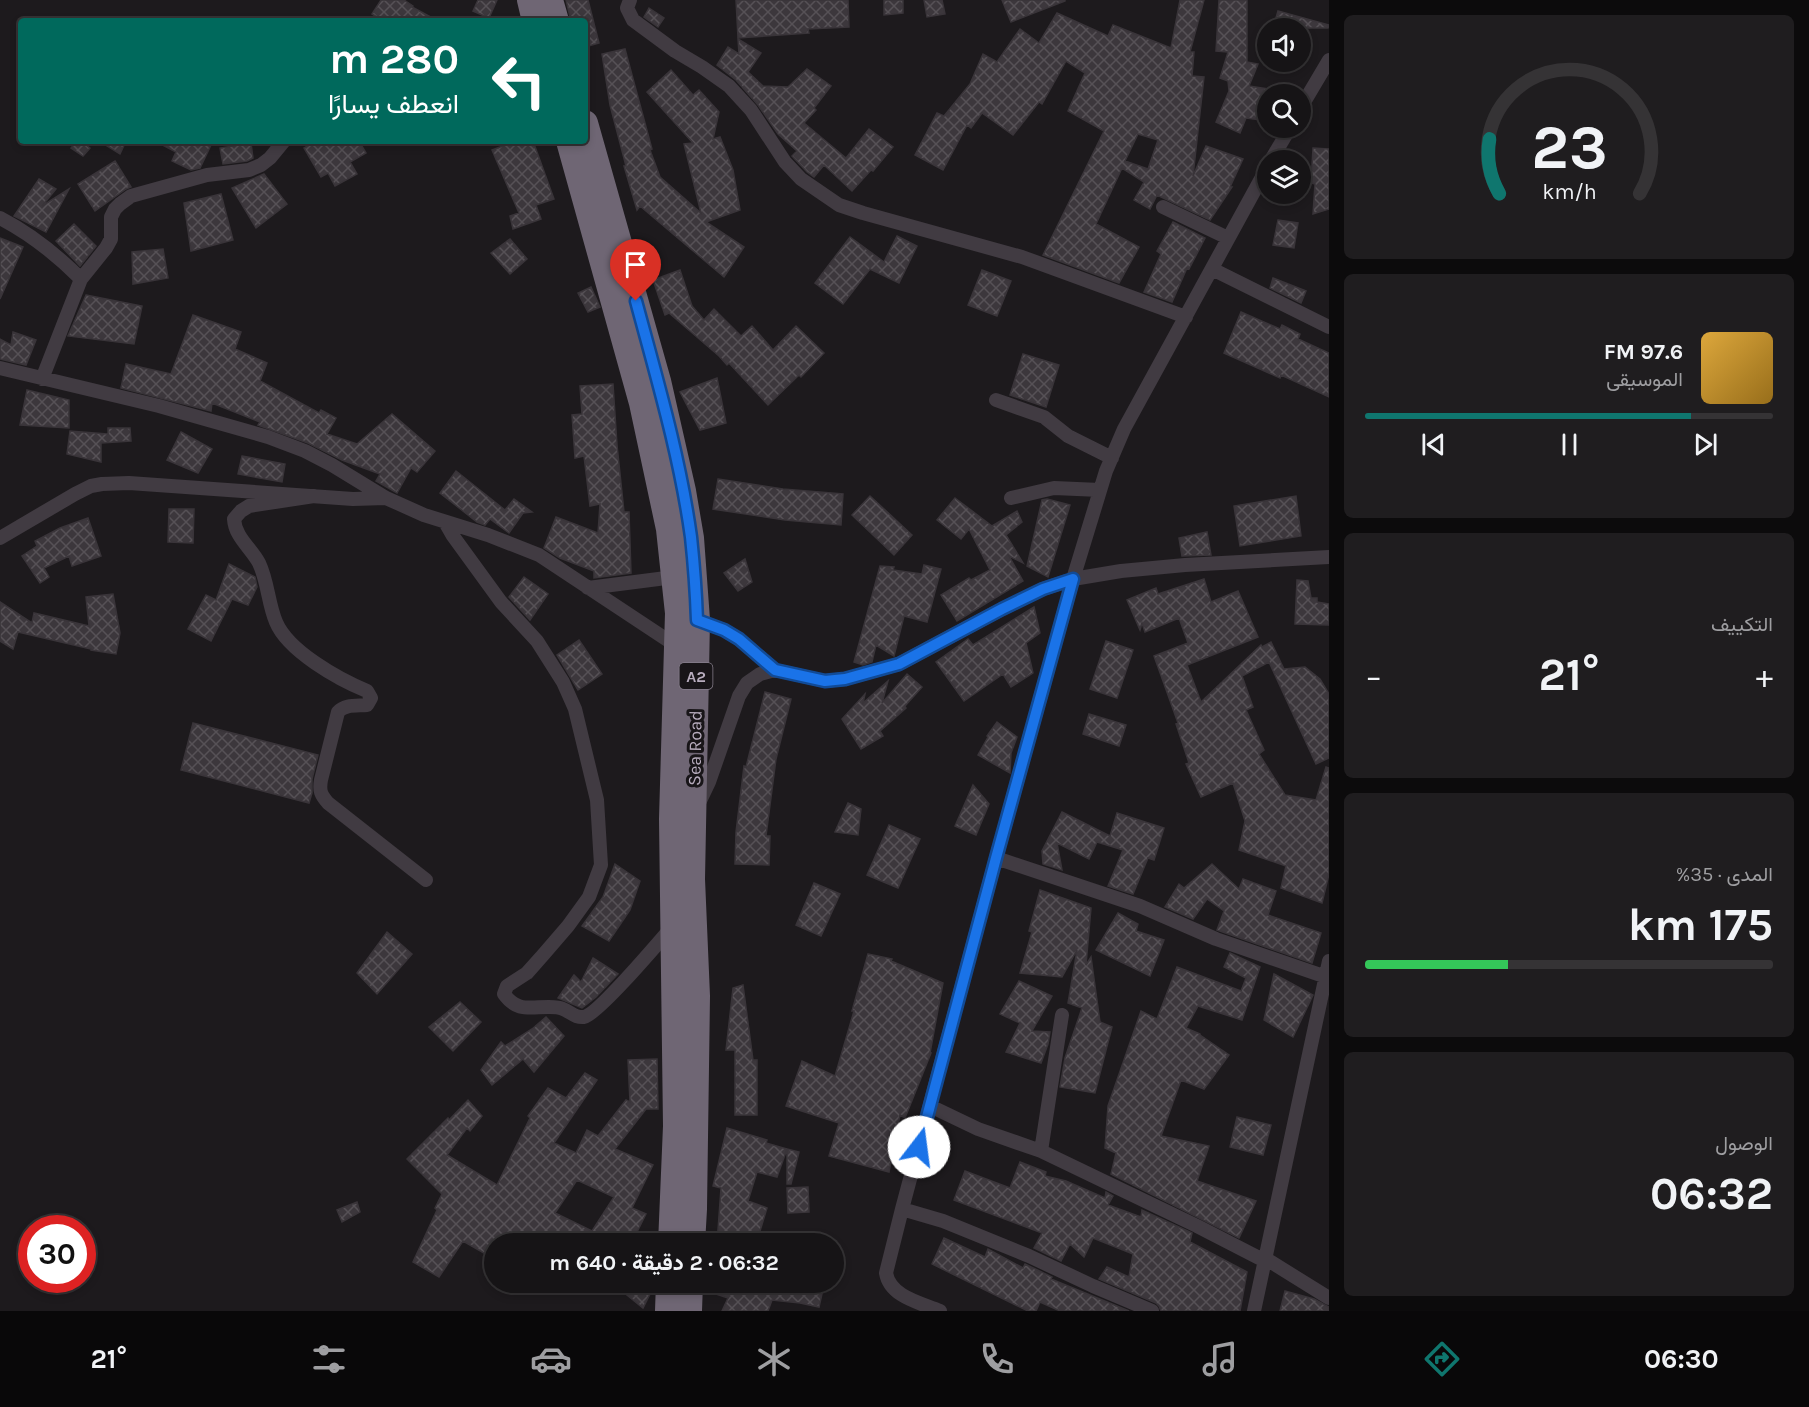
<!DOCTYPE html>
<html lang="ar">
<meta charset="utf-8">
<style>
body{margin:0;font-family:Karla,Vazirmatn,sans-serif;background:#1f1d1f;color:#f1f3f6;direction:rtl;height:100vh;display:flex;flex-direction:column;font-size:22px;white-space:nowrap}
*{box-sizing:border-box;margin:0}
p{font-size:20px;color:#9e9ea1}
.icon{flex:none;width:33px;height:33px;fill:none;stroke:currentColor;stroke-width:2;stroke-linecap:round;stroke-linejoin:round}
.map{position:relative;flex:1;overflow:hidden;direction:ltr}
.sheet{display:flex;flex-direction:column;gap:15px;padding:15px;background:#0c0b0c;width:480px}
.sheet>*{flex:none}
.banner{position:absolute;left:18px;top:18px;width:570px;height:126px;border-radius:6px;box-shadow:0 3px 9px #0003,0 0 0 2px #353335;direction:rtl;background:#00695c;color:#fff;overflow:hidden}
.tools{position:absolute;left:1257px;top:18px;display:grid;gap:12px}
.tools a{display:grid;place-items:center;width:54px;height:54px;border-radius:50%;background:#161416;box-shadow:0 3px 9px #0003,0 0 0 2px #353335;font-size:30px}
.speed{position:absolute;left:18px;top:1215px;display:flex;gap:12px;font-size:30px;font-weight:700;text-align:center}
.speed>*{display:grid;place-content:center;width:78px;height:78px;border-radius:50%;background:#161416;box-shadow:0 3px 9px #0003,0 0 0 2px #353335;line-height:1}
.speed .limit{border:9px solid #d22;background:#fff;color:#111}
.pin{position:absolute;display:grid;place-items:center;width:51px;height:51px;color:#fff;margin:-62px -26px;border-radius:50% 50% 50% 0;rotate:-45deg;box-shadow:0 0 6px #0007}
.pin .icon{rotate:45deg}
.me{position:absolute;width:66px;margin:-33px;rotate:15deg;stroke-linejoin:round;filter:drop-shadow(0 0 4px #0008)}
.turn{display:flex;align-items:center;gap:21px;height:126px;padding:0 30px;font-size:27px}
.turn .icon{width:78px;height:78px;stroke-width:2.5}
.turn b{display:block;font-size:42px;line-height:51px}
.big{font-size:45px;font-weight:700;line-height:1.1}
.sheet .widget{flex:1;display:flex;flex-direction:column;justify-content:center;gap:9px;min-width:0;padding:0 21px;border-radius:9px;background:#1f1d1f}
.sheet .dial{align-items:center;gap:0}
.dial svg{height:156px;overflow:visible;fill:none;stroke:#353335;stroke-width:7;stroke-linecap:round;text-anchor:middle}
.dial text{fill:#f1f3f6;stroke:none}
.song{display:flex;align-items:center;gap:18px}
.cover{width:72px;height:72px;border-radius:9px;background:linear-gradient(135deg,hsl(40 70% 55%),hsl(40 70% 35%))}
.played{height:6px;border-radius:3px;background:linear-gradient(90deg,#0f766e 80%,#353335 80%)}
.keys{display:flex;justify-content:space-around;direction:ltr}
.heat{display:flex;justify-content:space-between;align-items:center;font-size:33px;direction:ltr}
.charge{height:9px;border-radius:4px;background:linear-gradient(90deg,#34c759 35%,#353335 0)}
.trip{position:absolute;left:484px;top:1233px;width:360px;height:60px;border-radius:30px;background:#161416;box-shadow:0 3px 9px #0003,0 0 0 2px #353335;font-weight:700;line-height:60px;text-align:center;direction:rtl}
.menu{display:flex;height:96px;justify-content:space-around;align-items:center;background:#090809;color:#9e9ea1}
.menu .icon{width:42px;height:42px}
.menu .active{color:#0f766e}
.menu b{font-size:27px;color:#f1f3f6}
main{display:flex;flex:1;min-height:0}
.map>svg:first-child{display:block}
.building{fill:url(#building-cross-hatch);stroke:#393439;stroke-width:1.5;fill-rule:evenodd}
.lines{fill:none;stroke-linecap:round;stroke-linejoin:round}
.street{stroke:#413b42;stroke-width:14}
.highway{stroke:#6f6674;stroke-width:26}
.route-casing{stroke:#114b97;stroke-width:15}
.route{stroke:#1a73e8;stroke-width:10}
.labels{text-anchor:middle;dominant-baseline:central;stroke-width:6;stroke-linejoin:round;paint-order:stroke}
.shield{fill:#181518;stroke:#877f8c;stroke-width:1.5}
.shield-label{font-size:16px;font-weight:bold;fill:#b7acbd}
.street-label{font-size:18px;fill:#b7acbd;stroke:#181518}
</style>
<main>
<section class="sheet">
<div class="widget dial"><svg viewBox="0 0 100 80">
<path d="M14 69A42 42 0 1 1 86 69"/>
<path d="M14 69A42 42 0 0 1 9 41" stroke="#0f766e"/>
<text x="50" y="56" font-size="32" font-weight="700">23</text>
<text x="50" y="72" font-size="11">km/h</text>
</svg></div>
<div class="widget">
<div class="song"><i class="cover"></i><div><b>97.6 FM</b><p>الموسيقى</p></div></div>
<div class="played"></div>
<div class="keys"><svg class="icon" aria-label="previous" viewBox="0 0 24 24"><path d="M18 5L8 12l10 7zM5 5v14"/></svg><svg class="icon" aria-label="pause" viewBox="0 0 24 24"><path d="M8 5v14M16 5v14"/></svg><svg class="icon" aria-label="next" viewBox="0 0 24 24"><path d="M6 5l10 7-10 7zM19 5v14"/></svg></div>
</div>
<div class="widget"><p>التكييف</p>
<div class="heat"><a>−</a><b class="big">21°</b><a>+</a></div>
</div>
<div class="widget"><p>المدى · 35%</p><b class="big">175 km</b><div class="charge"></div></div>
<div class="widget"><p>الوصول</p><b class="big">06:32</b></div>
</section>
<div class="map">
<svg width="1329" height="1311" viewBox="0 0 1329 1311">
<defs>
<pattern id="building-cross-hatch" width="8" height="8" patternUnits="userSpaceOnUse" patternTransform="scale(1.5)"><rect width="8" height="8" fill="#3c373c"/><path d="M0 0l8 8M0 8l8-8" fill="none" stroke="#565156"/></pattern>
</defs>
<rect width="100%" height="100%" fill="#1d1a1d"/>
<path class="building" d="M381,0h23l9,6 -1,1 26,14h-55l-11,-7z
M478,0h19l-8,18 -16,-7z
M566,0h22l11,43 -14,4v-26h-14z
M736,0h112l1,27 -41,2 1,4 -71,5z
M884,0h19v13l-19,2z
M924,0h18l3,14 -18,3z
M1002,0h63v1l-54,21z
M1180,0h24l-14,52h4l-2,24 12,1 -11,99 13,-30 37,13 -13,28h2l-22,33 -53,-25 -7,14 -16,-9 10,-18 -22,-14 -26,56 43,23 -20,36 -76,-28 61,-124 -36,-20 17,-38 -19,-12 -24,43 -3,-2 -26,33 -31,-22 -11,15 -4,-3 -24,45 -28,-15 22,-42 7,3 26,-32 13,-30 14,8 23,-33 19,14 18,-30 51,23 5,-11 58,23zM1138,134l20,6 -10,29 -23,-8z
M1219,0h28v62l11,2 -9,22 19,3v32l-22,-3 -6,15 -24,-11 13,-31 -1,-10 -8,-3 8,-26 -12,-1z
M649,8l15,10 -6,9 -14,-10z
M1278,11l51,14 -1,3h-55z
M738,39l23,14 -13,19 15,14 25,1 19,-18 24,17 -17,22 2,2 -12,13 42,35 23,-29 24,18 -20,24 -2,-1 -19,21 -28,-26 -10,12 -7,-5 -15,-16 5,-5 -19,-17 -20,-29 -22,-25 -19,-15 11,-18 11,7z
M625,49l27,100 -2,1 10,27 41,36 -17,-69 9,-1 -46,-51 24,-22 22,25 6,-5 20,22 -6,27 7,-2 13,33 7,40 -34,12 38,25 -20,30 -84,-71 -3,4 -13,-44h2l-16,-61 -8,-51z
M77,141h4l9,7 -7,8 -12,-8z
M99,141h27l-6,13z
M155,141h49l7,4 -11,23 -9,2 -19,-9 4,-9z
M316,141h43l7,12 -16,9 7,12 -22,12 -7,-13 -7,4 -17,-29z
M516,141h17l21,58 -18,6 5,14 -28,10 -3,-13 9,-3 -27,-63z
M251,143l2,15 -6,3 -24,3 -3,-16z
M1313,148l16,1v60l-16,5 2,-30 -4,-1z
M115,161l16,26 -5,2 -31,22 -17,-27z
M264,174l23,30 -31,24 -24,-40z
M39,179l17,10 -14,17 27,-17 -23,43 -32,-16z
M221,194l12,46 -42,11 -7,-48z
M1278,220l20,3 -4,25 -21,-3z
M1173,222l32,16 -16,31 -2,-1 -15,34 -28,-10 17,-38 -4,-3z
M74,224l22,22 -16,20 -24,-25z
M897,236l20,10 -18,37 -29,-14 -27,35 -28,-21 35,-46 34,25z
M0,238l23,9 -23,52z
M510,239l17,20 -17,15 -19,-21z
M163,249l5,29 -35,6 -1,-32z
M680,270l12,36 12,14 10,-11 27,27 11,-10 21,24 23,-24 28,27 -23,24 -2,-2 -31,30 -39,-42 -2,2 -8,-9 -50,-43 -4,2 -12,-35z
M982,270l29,11 -14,35 -29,-11z
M1273,278l33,13 -5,12 -31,-15z
M591,287l9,20 -12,5 -10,-19z
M86,295l56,11 -8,38 -66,-8z
M1241,312l39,17 2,-4 18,9 -2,5 31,14v44l-48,-22 -1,3 -56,-25z
M193,315l48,17 -6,17 32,14 -7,18 59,32 2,-3 15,8 -9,16 30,10 35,-30 43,37 -18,21 -6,-4 -14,25 -21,-12 4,-7 -38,-14 -34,-17 -50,-18 2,-3 -48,-19 -1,8 -90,-23 5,-24 45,10z
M13,332l23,8 -10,25 -26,-6v-20l11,6z
M1023,354l36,11 -13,42 -36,-12z
M717,378l9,45 -26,7 -20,-38z
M613,384l4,61 7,67h5l2,61 -37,5v-7l-34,-13 -16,-10 12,-31 42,16 2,-29 -10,2 -6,-50 -9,2 -3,-43 10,-1 -2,-28z
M27,390l42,10v28l-49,-3z
M108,428h22l1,13 -30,2v19l-34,-8 3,-23 38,3z
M181,432l31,17 -14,24 -31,-13z
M242,456l43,8 -3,18 -44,-8z
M456,471l49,39 9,-11 18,13 -9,1 -14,20 -19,-14 -5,6 -8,-3 -37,-29z
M718,479l65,10 60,5 -2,31 -56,-5 -72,-11z
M870,496l42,39 -18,20 -42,-40z
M1296,496l5,40 -61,10 -6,-40z
M955,498l37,28 25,-15 5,11 -16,13 17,28 -14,-7 14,25 -66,40 -16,-26 28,-17 2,2 19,-10 -21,-41 -8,10 -24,-19z
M1047,499l23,6 -22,72 -21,-11 15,-66z
M169,509h25l-1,34 -25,-1z
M88,518l13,38 -29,10 -3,-10 -25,12 5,9 -9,6 -18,-27 15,-10 -2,-5 25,-13z
M1207,532l4,23 -29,1 -3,-18z
M745,559l7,23 -14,9 -14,-18z
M229,564l26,13 2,10 -9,18 -16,-6 -21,42 -23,-12 18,-34 10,5z
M924,565l17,4 -14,53 -23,-6 -10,40 -18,-11 -4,17 -9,3 -9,-3 26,-96 14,1 -1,3 29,4z
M524,577l24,17 -18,26 -21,-23z
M1204,579l7,23 27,-11 20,46 -71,28 14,37 60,-57 1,2 9,-5 13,27 21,-2 15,12 9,15v64l-13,6 -47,-102 -27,14 11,31 -7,3 18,40 -5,4 26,41 31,5 10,-33 3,1v106l-7,29 -41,-15 5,-22 -47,-16 6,-29 -12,-38 -32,14 -15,-33 3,-1 -13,-39 2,-1 -24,-67 34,-13 -9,-25 -34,14 -3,-9 -2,7 -13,-30 29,-12 2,6z
M1297,580l11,1 3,17h6v4l12,2v21l-34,-1z
M113,594l7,39 -4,21 -25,-4v-1l-73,-17 -5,17 -13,-8v-39l32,21 2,-10 55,13 -3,-29z
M1034,607l6,26 -14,10 7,30 -22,14 -8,-13 -39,27 -28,-39 32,-23 5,6z
M579,640l23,34 -24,16 -21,-35z
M1106,641l27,9 -16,48 -27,-9z
M907,674l15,13 -17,19 1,2 -26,23 3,5 -22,13 -19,-30 23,-25 -2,9 25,-22 -6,22z
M765,692l26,7 -15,60 -10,77h4l-1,29 -34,-1 1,-32 8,-66 2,1z
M1089,714l37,11 -7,21 -36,-12z
M997,722l20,15 -6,16 -1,20 -32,-18 10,-18 -1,-1z
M193,723l125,32 -6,24v14l-3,10 -128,-33z
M973,785l16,19 -13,31 -21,-9z
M848,803l13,6 -3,26 -23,-3z
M1062,812l48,24 7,-23 47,15 -10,32 -6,-2 -15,36 -25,-8 15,-36 -26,-8 -8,17 -32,-16 5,27 -19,-6 -1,-13z
M889,825l31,14 -22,49 -31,-13z
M615,864l25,17 -10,29 -21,31 -27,-15 21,-29z
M1212,864l27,25 4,-10 33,12 -8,24 53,18 -9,30 -95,-33 7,-19 -17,-12 -14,20 -28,-12 14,-23 5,4z
M814,883l26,11 -19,42 -25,-11z
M1040,890l51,18 -5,57 5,-8 9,65 12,5 -17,66 -35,-6 5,-29 17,-50 -14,-5 9,-53 -15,27 -42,-4 12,-41 -3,-1z
M1118,913l20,11 -2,7 28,9 -14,36 -54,-26z
M387,932l25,22 -35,40 -20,-21z
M1230,953l30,14 -18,53 -44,-14 -12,22 14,6v1l29,20 -25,34 -23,-9 -20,56 48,10 -12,35 59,20 -17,37 -128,-64 5,-21 -11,-5 3,-42 33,-95 16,8 20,-52 64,24 5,-13 -22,-11z
M868,954l24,5 -1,2 52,22 -13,70h1l-26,65 -5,-3 -11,57 -60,-16 10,-33 -53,-17 16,-45 33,15 19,-65h-2z
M593,958l25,16 -2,2 -20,21 -14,11 -24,-10 16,-23 7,7z
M1274,974l39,21 -20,42 -29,-17z
M1019,981l33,15 -20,35 18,1 -2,12 -7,19 -35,-11 14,-29 -20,-9z
M743,985l10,75h4v55h-22v-65h-9l7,-62z
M460,1002l21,20 -28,29 -24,-24z
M546,1017l18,19 -30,36 -11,-13 -31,26 -11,-15 20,-28 4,4 27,-17z
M657,1059l1,50h-12l-31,40 38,16 -21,43 14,6 -15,30h-114l-15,-9 -5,9h-2l-6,12 -26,-15 -24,36 -26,-15 24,-52 -2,-2 7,-14 -35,-35 41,-41 1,2 19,-20 14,16 -12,15 -3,-3 -20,27 50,30 33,-67 -2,-2 20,-28 18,10 19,-25 12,7 -43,63 22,10 11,-23 11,6 28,-36 4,2 -2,-42zM577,1180l37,17 -22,34 -37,-18z
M1237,1117l34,8 -8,30 -33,-8z
M727,1128l40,12 -1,3 21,6 -10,28 -20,-5 -9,29 19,7 -11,36h-39l4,-56 -8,-2z
M787,1149l12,3 -8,32h-4z
M1020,1162l26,10 -1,4 21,5 39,17 1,-6 7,4 -5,9 33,12 1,-7 50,23 -2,9 57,30 -7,39h-79l-2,-5 -3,-3 -57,-24 8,-12 22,10 4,-23 -40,-16 -9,19 -14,-13 -9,17 -27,-13 8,-15 -88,-33 11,-29 45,17z
M808,1187l1,25 -21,1 -1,-25z
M357,1202l3,10 -18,10 -5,-12z
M944,1238l41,19 3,-8 35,19 2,-4 27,13 -1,2 78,32h-69l-20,-9 -4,9h-8l-96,-47z
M611,1282h24l17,8 -9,18z
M714,1282h98l12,3 -5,22 -19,-4 -28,-3 -4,11h-46l6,-13 -18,-6z
M1285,1291l29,8 15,8v4h-49z"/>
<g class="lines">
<path class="street" d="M630,0l-3,8 6,12 42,31 27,16 27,19 22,24 34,52 16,17 38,26 24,8 159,44 164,60
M1300,109l29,-49
M1271,160l19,-32
M1163,207l65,31
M0,218c31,16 56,36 81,61
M1212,269l117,58
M0,368l159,38 109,31 37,14 27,14 54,33 38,17 64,20 51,20 139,92
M42,379l39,-100 25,-31 5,-9v-22l4,-8 5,-5 11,-8 76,-21 42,-5 12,-5 9,-7 14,-17
M996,400l48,17 24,19 44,22
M314,496l-65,10 -8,5 -7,8c1,18 17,29 25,44 9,19 9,40 17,59 12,29 62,57 91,69l4,7 -4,7c-10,1 -22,-1 -29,7l-17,68c-2,11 0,15 7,23l98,77
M1011,498l43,-10 46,2
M445,522l8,14 48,66 36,39 26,41 12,27 22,91 4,65 -12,32 -21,29 -25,29 -16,18 -20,13 -3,8c13,18 25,13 45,13 5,0 10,0 14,2 8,3 12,9 21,8 14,-3 75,-75 88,-90
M0,538l75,-44 16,-8 11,-2 27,-1 224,16 33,-1
M588,588l86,-11
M697,620l27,10 15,9 36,31 50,11 20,-2 54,-15 103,-55 41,-20 30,-10 48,-8 64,-6 144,-8
M698,805l11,-23 30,-86 8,-13 13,-9 15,-4
M996,858l144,48 76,33 113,39
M930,1106l48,23 63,22 156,75 68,35 6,1 58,36
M1041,1151l21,-136
M902,1209l41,12 86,35 64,30 59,25
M940,1311c-19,-8 -50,-14 -54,-38l16,-64 94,-351 77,-279 33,-108 18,-42 144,-263
M1254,1311l75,-350"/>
<path class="highway" d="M530,0l5,21
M550,0l6,21
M585,123l73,258 25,110 8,47 6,82 -5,259 5,117 -3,213 -2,35
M569,141l73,262 27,126 9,84 -6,206 4,307 -5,118
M668,1311l1,-29
M689,1311l1,-29"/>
</g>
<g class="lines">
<g class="route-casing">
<path id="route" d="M636,301c21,78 44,156 55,236 3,28 5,55 6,83l27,10 15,9 36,31 50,11 20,-2 54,-15 103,-55 41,-20 30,-10 -77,279 -77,289"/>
</g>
<use href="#route" class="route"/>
</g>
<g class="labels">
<rect class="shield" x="679.5" y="663" width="33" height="26" rx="4.5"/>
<g class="shield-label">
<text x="696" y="676">A2</text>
</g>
<g class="street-label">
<text transform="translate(695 748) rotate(-89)">Sea Road</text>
</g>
</g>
</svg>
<div class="tools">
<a><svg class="icon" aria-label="sound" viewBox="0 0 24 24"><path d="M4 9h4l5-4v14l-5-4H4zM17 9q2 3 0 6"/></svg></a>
<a><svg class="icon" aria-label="search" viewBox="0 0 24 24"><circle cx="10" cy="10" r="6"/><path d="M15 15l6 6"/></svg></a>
<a><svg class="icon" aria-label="layers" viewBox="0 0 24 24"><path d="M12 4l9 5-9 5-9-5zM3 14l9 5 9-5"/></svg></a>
</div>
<div class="speed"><div class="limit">30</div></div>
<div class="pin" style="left:636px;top:301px;background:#d93025"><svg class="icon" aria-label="arrive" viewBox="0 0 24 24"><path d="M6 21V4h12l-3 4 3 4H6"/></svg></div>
<svg class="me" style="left:919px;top:1147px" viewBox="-20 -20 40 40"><circle r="19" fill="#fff"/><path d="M0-13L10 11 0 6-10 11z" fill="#1a73e8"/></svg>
<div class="trip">06:32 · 2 دقيقة · 640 m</div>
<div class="banner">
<div class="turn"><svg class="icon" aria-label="left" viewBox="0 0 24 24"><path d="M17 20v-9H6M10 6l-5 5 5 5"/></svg><div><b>280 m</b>انعطف يسارًا</div></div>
</div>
</div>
</main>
<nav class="menu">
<b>06:30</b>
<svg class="icon active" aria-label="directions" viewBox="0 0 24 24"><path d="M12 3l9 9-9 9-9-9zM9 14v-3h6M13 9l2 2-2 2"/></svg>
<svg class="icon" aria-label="music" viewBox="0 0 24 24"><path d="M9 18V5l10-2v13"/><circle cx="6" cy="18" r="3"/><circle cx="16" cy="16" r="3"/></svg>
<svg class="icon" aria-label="phone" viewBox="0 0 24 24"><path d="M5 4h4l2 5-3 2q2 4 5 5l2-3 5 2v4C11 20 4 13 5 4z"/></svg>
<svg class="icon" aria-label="climate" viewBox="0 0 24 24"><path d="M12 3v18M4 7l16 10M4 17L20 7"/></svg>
<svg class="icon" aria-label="car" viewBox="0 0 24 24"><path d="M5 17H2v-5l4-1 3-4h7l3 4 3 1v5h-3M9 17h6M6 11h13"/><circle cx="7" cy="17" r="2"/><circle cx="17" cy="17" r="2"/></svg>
<svg class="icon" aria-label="filters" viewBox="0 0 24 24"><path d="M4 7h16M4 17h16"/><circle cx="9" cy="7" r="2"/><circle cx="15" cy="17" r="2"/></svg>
<b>21°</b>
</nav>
